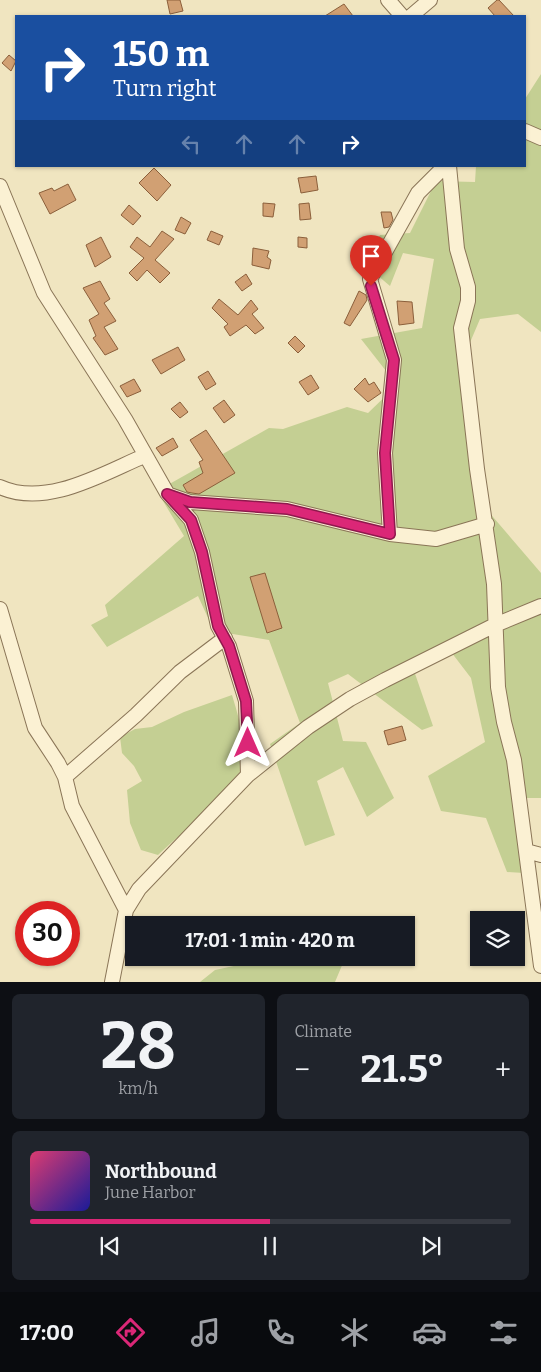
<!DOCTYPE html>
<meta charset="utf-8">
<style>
body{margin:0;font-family:Bitter,serif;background:#20242c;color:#f1f3f6;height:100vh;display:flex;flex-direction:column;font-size:19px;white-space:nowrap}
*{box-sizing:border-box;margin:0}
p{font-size:16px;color:#9ea1a6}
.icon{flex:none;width:28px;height:28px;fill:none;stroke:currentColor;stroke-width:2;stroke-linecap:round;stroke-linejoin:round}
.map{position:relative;height:982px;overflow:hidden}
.drawer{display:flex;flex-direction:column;gap:12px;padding:12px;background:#0d0f14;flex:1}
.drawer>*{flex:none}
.top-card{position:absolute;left:15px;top:15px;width:511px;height:152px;border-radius:0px;box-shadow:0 1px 4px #0004;background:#1a4fa0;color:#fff;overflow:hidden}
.tools{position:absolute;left:470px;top:911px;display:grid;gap:10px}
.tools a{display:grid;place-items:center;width:55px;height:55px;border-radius:0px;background:#171b24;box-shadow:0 1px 4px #0004;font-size:25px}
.speed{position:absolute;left:15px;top:901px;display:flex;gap:10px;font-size:25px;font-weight:700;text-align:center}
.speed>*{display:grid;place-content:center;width:65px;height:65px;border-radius:50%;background:#171b24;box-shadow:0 1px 4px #0004;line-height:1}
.speed .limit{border:8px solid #d22;background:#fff;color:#111}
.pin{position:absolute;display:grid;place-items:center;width:42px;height:42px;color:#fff;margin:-51px -21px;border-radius:50% 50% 50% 0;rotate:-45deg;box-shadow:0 0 5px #0007}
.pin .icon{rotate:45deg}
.me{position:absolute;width:55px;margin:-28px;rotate:0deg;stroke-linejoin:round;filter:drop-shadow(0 0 4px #0008)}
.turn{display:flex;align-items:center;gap:18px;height:105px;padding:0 15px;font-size:22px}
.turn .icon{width:65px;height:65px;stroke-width:2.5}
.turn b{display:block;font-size:35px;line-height:42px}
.lanes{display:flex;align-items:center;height:48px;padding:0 15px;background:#0003;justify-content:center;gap:25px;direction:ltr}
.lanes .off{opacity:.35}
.big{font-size:38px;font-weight:700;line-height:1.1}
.drawer .widget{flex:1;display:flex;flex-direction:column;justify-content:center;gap:8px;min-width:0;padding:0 18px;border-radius:8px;background:#20242c}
.drawer .dial{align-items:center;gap:0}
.dial b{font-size:65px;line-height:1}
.song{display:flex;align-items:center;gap:15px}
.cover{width:60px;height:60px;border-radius:8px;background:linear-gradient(135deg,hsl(340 70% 55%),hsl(240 70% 35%))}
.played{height:5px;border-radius:2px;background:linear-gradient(90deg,#db2777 50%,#363941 50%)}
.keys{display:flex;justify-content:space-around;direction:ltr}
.heat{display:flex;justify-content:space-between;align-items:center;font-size:28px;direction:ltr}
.drawer .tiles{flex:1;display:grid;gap:12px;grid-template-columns:1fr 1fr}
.widget:last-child{grid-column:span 2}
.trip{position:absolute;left:125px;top:916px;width:290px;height:50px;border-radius:0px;background:#171b24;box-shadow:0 1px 4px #0004;font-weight:700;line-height:50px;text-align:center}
.tabs{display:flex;height:80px;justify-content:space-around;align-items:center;background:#090b0e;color:#9ea1a6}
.tabs .icon{width:35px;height:35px}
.tabs .on{color:#db2777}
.tabs b{font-size:22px;color:#f1f3f6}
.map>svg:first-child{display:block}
.green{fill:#c4cf93}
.building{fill:#d1a073;stroke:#8b5f3b}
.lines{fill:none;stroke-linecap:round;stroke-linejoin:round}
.minor-casing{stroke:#8a7557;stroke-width:16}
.minor{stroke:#fbf1d3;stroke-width:14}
.route-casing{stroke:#8e194d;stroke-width:12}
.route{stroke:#db2777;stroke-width:9}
</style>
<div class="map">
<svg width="541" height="982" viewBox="0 0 541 982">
<rect width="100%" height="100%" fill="#f0e5c0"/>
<path class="green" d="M541,74v258l-23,-18 -38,5 -20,47 27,144 54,63v225h-27l10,75 -17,-1 -21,-54 -45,-7 -13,-35 57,-34 -14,-64 -26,-34 -34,18 22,64 -11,4 -74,-56 -20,9 15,58 23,1 28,56 -27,19 -24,-50 -26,14 18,54 -30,11 -35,-102 30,-21 -31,-83 -55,-9 -16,-35 -91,51 -16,-22 17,-9 -3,-11 79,-69 -27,-45 112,-63 14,1 64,-22 21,6 29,-28 -36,-46 61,-11 12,-69 -31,-6 -13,33 -26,-22 16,-29 30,-2 26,-52 39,1 1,-16h49v-67z
M232,695c6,20 16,51 10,72 -9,25 -63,68 -84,88l-17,-5 -11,-27 -3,-33 15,-9 -8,-15 -12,-13 -2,-16 15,-8 17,-2 32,-15z
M272,958h68l3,5 -8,19h-135l15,-12z"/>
<path class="building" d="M167,0h13l3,11 -13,3z
M497,0h2l15,16h-19l-7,-8z
M344,4l9,12h-28z
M9,55l7,6 -5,10 -9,-8z
M154,168l17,17 -14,16 -18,-18z
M316,176l2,14 -17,3 -3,-15z
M68,184l8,16 -26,14 -11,-21 13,-5 2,3z
M263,203l12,1 -2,13 -10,-1z
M309,203l2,16 -11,1 -1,-16z
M129,205l12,11 -8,9 -12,-10z
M381,212h10l2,8 -4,7 -5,1z
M181,217l10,6 -6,11 -10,-4z
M162,231l12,8 -19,21 15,13 -10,10 -13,-13 -10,11 -8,-8 15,-15 -14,-11 7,-10 13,10z
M211,231l12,5 -4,9 -12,-5z
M101,237l10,20 -16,10 -9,-22z
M298,237l9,1v10l-9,-1z
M253,248l16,3 -2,6 4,3 -2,9 -17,-4z
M246,274l6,10 -10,7 -7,-9z
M100,281l10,18 -6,4 12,18 -12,6 14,22 -13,6 -12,-17 3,-2 -7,-16 10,-6 -16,-26z
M359,291l7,4 1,5 -17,26 -6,-3z
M219,299l19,16 13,-15 7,9 -6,5 12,14 -9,6 -9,-9 -16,11 -6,-9 4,-3 -16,-16z
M397,301l15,1 2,21 -15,2z
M295,336l10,10 -7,7 -10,-10z
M178,347l7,13 -24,14 -9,-14z
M208,371l8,13 -10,6 -8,-13z
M311,375l8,13 -11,7 -9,-13z
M365,378l4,7 5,-3 7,11 -13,9 -14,-13z
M134,379l7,12 -14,6 -7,-11z
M224,400l11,15 -11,8 -11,-15z
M180,402l8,10 -8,6 -9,-9z
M206,430l29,43 -36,21 -7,-1 -5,-1 -4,-7 20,-12 -4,-11 4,-2 -13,-20z
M173,438l5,9 -16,9 -6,-8z
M265,573l17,55 -15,5 -17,-56z
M402,726l4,14 -18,5 -4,-14z"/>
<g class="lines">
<g class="minor-casing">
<path id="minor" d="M388,0l14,16
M411,16l19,-16
M525,131l16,7
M449,166l8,83 11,38v14l-7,27 16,141 17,115 4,103 6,35 10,38 27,206
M0,186l44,107 81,126 42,74 24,27 11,32 16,74 11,20 17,55 2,74
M0,487c46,21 102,-13 144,-31
M170,495l20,7 97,7 103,25 46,5 51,-15
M390,534l-5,-81 9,-93 -24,-81 48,-86 27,-27
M0,609l35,119 23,35 7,14 7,29 54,104
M65,777l71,-62 44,-43 45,-34
M526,851l15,4
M112,982l14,-72 13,-21 109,-114 60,-48 42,-28 35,-19 110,-55 46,-19"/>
</g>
<use href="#minor" class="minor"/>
</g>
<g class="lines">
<g class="route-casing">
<path id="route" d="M248,743l-2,-42 -17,-55 -11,-20 -16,-74 -11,-32 -24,-26 23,8 97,7 103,25 -5,-81 9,-93 -23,-74"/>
</g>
<use href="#route" class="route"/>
</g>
</svg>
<div class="tools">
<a><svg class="icon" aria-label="layers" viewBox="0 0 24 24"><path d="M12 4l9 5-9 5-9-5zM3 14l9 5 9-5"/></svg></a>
</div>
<div class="speed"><div class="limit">30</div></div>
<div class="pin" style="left:371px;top:286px;background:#d93025"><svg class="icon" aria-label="arrive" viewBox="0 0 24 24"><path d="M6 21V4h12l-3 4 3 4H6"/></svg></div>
<svg class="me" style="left:248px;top:743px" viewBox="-20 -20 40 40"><path d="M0-17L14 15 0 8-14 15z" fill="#db2777" stroke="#fff" stroke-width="4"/></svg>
<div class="trip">17:01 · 1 min · 420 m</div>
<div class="top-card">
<div class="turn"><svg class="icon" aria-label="right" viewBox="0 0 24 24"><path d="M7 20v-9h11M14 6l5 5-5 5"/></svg><div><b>150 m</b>Turn right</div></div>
<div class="lanes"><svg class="icon off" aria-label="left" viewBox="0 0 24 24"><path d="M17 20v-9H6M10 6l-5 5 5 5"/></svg><svg class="icon off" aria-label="ahead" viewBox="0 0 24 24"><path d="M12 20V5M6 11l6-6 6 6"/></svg><svg class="icon off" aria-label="ahead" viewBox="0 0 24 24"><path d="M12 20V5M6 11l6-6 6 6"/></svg><svg class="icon" aria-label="right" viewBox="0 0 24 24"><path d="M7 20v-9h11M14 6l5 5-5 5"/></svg></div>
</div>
</div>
<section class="drawer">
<div class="tiles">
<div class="widget dial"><b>28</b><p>km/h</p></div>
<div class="widget"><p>Climate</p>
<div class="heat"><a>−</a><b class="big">21.5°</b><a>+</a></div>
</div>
<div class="widget">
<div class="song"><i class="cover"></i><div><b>Northbound</b><p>June Harbor</p></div></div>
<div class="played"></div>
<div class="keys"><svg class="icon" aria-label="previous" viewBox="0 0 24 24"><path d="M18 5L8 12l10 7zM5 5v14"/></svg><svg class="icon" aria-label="pause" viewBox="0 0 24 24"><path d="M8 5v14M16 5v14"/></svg><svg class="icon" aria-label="next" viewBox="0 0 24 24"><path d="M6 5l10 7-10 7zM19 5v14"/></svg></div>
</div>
</div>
</section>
<nav class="tabs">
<b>17:00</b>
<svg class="icon on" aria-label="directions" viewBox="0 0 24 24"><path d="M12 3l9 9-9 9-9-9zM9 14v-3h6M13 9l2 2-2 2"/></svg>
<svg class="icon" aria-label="music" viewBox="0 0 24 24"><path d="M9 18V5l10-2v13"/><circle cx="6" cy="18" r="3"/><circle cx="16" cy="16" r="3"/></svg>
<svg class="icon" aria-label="phone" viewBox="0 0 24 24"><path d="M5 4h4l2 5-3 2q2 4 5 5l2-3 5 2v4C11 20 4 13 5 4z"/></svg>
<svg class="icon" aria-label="climate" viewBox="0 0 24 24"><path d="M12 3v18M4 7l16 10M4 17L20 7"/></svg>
<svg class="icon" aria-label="car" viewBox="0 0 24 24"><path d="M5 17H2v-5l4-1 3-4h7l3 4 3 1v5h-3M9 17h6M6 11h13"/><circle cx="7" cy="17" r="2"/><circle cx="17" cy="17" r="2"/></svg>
<svg class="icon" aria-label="filters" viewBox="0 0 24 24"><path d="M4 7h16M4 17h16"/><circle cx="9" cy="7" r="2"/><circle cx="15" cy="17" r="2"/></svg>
</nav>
